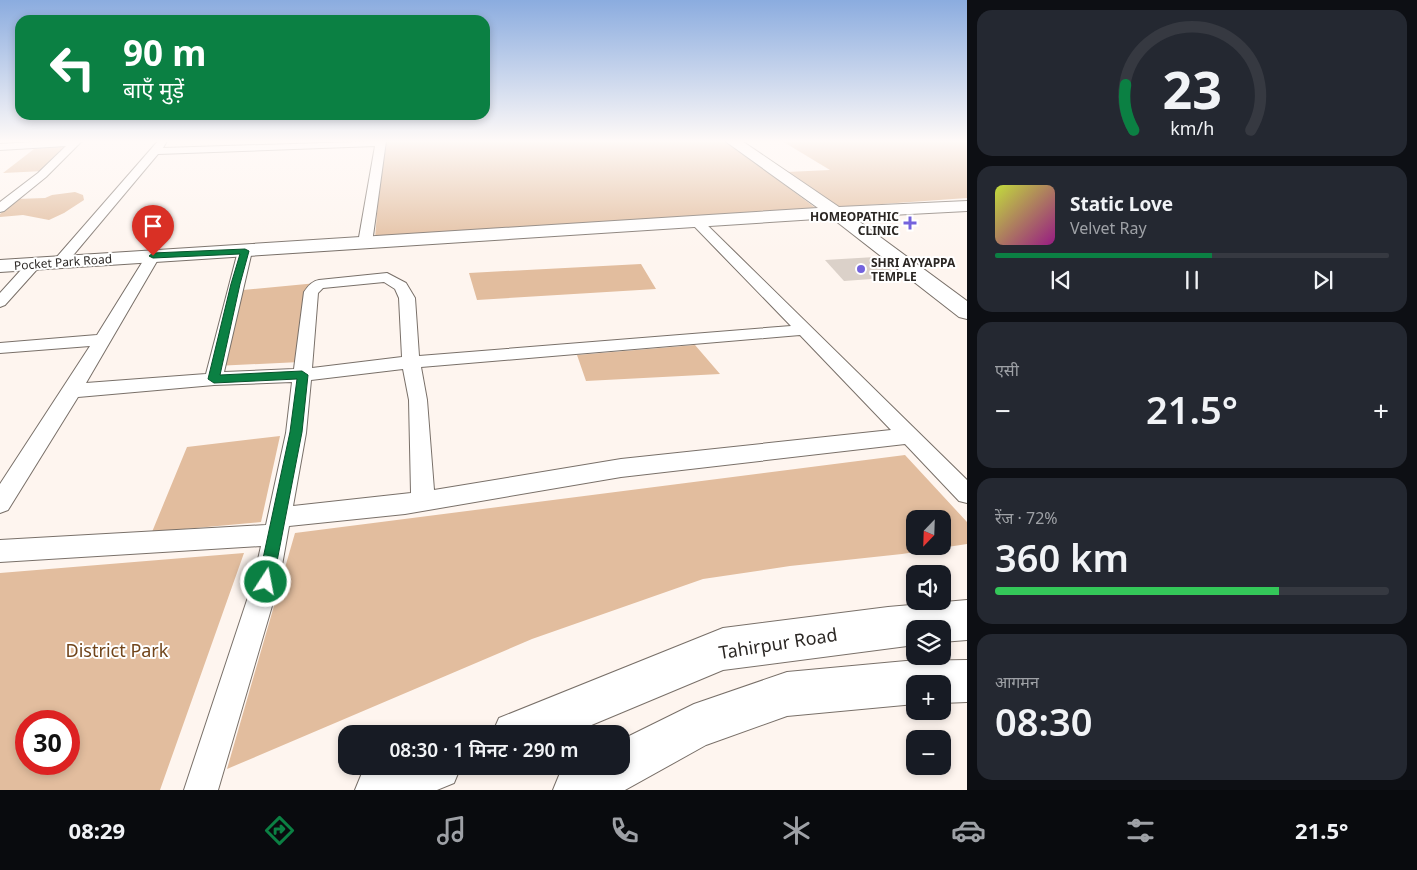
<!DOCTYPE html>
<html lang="hi">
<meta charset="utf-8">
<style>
body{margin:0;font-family:"Noto Sans","Noto Sans Devanagari",sans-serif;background:#242831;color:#f1f3f6;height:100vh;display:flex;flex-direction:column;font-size:19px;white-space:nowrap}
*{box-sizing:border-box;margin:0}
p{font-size:16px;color:#9ea1a6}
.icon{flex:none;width:28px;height:28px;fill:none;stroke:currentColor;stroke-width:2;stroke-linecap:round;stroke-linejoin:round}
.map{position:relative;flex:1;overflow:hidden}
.panel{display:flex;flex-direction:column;gap:10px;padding:10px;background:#0d0f14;width:450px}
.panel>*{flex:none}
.guide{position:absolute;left:15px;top:15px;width:475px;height:105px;border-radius:15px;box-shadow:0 2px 8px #0003;background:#0b8043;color:#fff;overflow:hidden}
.needle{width:32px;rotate:203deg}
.fabs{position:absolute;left:906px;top:510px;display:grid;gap:10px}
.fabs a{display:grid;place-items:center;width:45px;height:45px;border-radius:10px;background:#171b24;box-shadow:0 2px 8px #0003;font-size:25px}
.speed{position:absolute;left:15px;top:710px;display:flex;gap:10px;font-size:25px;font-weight:700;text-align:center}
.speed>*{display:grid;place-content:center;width:65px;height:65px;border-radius:50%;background:#171b24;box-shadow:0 2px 8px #0003;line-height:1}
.speed .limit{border:8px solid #d22;background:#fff;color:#111}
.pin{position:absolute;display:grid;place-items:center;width:42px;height:42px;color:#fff;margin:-51px -21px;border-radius:50% 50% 50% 0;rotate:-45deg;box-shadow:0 0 5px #0007}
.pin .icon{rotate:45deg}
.me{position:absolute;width:55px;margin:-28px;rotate:11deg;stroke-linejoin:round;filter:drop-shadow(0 0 4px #0008)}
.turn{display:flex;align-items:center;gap:18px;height:105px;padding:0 25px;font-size:22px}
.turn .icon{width:65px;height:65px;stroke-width:2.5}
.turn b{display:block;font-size:35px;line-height:42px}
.big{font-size:38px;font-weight:600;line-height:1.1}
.panel .tile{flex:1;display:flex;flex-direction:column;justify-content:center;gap:8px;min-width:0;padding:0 18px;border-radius:15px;background:#242831}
.panel .dial{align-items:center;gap:0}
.dial svg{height:130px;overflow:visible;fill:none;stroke:#363941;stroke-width:7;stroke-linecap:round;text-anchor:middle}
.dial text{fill:#f1f3f6;stroke:none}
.song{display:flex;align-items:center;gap:15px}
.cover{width:60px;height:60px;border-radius:8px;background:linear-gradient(135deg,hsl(70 70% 55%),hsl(310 70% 35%))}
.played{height:5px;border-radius:2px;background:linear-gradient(90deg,#0b8043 55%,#363941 55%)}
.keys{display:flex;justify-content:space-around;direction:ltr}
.heat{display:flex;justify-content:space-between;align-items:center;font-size:28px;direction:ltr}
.charge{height:8px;border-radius:4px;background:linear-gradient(90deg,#34c759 72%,#363941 0)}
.trip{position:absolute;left:338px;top:725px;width:292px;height:50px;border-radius:15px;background:#171b24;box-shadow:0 2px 8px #0003;font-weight:600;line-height:50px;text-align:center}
.tab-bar{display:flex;height:80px;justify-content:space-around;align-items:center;background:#090b0e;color:#9ea1a6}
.tab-bar .icon{width:35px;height:35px}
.tab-bar .on{color:#0b8043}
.tab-bar b{font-size:22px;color:#f1f3f6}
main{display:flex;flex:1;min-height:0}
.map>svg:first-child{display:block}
.green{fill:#e2bd9e;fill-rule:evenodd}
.building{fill:#dbd1c9}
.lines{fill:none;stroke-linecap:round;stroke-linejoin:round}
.street-casing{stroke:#797069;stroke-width:2}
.secondary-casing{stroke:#797069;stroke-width:2}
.street{fill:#fff;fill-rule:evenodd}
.secondary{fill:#fff;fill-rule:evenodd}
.route{fill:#0b8043;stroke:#07532c}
.poi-dot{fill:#7463dd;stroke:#fff;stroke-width:2}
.labels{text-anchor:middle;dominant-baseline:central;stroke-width:4;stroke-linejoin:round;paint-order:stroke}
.far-poi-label{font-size:12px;font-weight:bold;fill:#2b2724;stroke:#fff;text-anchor:end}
.far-street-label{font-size:12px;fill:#2b2724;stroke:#fff}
.near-street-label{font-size:18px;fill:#2b2724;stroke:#fff}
.near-park-label{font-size:18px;fill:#71451b;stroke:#fff}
</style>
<main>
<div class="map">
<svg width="967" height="790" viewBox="0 0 967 790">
<rect width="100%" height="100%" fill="#fef5ef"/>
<path class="green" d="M383,141h343l95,71 -446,26z
M782,141h185v57l-127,9 -54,-35 44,-2z
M73,146l-29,25 -41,2 31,-24z
M75,192l8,3 1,5 -20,13 -15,7 -26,-5 -23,2v-3l16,-15 29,-1 7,-3z
M641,264l15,25 -179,11 -8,-27z
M317,283l-17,79 -85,4 14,-41 14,-35z
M695,345l25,29 -134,7 -9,-26z
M280,436l-19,86 -109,10 35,-85z
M905,455l62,67v22l-65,10 -112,12 -87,13 -171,60 -305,130 68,-236zM915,519h27v27h-27z
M244,553l-84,237h-160v-217zM26,721h43v43h-43z"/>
<path class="building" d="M875,257l24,20 -55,4 -19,-21z"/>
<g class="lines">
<g class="street-casing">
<path id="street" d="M51,141h31l-36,36 -42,34 -4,1v-10l38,-29 28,-27 -66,4v-6z
M158,141h9l-4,7 223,-7 -14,102 -7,4 -7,-4 17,-97 -217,8 -93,111h-10l-2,-3 2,-3z
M696,217l4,1 267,262v23l-8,-2 -54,-57 -284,33 -216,37 -116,12 -10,56 -61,208h-34l69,-208 8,-36 -261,16v-22l266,-15 20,-92 6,-51 -78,3 -136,12 -70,113 -8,3v-29l90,-138 -90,7v-10l97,-8 51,-82h10l2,3 -74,127 120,-9 32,-123 7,-4 7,4 -28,121 70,-3 10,-77c4,-6 8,-11 15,-12l68,-7 19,10 9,15 4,58 372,-30 -99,-102 -2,-3zM384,282l11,7 4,9 3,59 -90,11 6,-75 5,-5zM800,335l91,95 -270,29 -187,31 -7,-90 -6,-33zM403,369l6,31 2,93 -118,13 13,-73 5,-53z
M35,259l7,4 -2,3 -35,39 -5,2v-14l30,-33z"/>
</g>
<g class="secondary-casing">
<path id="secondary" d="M725,141h17l97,66 128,-6v10l-114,6 114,84v18l-8,-2 -127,-99 -832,54v-12l818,-52z
M967,600v40l-25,2v-13h-27v16l-192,25 -153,64h-78l7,-16 224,-90 165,-21z
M967,660v42l-25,1v-19h-27v20l-128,12 -81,29 -81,45h-72l7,-17 12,-7h49v-26l73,-36 93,-32 119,-11z
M377,766h84l-7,17 -17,7h-82l7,-17z"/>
</g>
<use href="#street" class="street"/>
<use href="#secondary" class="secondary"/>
</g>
<linearGradient id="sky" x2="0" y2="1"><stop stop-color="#8bacdf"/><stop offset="0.56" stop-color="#fffaf8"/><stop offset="1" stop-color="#fffaf8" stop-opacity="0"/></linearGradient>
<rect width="967" height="252" fill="url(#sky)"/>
<path class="route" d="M245,249l4,2 -9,33 -20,91 82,-4 6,4 -6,57 -29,150 -2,6 -5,2 -6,-2 -2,-6 32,-150 7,-53 -83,4 -6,-4 23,-95 9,-30 -87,4 -4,-2 4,-3z"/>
<g class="poi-dot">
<path d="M907.5 215.5h5v5h5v5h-5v5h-5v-5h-5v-5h5z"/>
<circle cx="861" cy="269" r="5"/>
</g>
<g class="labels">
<g class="far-poi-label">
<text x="899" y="216">HOMEOPATHIC<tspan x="899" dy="14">CLINIC</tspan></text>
<text x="871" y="262" text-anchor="start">SHRI AYYAPPA<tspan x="871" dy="14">TEMPLE</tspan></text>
</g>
<g class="far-street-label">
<text transform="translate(63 262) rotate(-4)">Pocket Park Road</text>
</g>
<g class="near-street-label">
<text transform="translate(778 643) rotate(-9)">Tahirpur Road</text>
</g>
<g class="near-park-label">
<text x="117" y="650">District Park</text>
</g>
</g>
</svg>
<div class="fabs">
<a><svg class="needle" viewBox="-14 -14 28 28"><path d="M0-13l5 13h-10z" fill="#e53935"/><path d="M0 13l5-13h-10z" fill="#9ea1a6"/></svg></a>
<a><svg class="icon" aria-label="sound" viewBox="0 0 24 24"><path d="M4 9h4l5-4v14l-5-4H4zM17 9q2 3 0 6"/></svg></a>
<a><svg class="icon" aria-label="layers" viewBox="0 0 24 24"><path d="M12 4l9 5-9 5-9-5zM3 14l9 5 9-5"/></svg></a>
<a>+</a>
<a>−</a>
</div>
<div class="speed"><div class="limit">30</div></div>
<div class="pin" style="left:153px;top:256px;background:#d93025"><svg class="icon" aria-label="arrive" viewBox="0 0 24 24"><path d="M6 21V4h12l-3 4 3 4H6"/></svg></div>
<svg class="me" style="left:266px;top:582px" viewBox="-20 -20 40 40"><circle r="17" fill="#0b8043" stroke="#fff" stroke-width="3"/><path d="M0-11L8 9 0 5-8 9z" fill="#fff"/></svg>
<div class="trip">08:30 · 1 मिनट · 290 m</div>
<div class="guide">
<div class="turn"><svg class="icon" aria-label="left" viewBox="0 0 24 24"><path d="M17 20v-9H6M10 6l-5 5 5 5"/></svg><div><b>90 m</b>बाएँ मुड़ें</div></div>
</div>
</div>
<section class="panel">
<div class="tile dial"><svg viewBox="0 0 100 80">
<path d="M14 69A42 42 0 1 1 86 69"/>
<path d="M14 69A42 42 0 0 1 9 41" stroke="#0b8043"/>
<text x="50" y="56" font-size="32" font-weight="700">23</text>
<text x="50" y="72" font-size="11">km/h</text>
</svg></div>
<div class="tile">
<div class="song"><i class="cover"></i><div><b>Static Love</b><p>Velvet Ray</p></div></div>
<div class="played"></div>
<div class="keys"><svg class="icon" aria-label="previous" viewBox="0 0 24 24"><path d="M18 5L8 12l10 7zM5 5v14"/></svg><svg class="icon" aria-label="pause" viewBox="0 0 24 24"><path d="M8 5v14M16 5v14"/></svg><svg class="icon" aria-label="next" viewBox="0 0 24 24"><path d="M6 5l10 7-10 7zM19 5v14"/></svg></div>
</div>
<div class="tile"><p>एसी</p>
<div class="heat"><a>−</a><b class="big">21.5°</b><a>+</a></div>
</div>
<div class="tile"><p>रेंज · 72%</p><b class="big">360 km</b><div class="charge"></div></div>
<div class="tile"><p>आगमन</p><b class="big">08:30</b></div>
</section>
</main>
<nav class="tab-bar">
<b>08:29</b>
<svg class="icon on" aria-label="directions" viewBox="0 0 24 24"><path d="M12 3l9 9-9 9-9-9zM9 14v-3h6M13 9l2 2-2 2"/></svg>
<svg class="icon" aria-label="music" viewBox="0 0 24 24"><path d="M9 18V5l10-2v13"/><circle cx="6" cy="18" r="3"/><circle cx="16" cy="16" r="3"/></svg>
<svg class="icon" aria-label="phone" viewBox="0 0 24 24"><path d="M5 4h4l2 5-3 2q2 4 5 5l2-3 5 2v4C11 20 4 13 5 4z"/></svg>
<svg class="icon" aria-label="climate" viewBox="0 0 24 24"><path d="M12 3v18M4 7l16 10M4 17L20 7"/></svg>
<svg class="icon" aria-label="car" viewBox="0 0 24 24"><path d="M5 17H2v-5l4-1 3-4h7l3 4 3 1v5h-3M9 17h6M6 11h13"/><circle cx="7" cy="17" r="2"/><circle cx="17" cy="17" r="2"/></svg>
<svg class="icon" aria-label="filters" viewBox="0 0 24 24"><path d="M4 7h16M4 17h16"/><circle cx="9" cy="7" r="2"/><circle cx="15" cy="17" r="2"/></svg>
<b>21.5°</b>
</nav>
